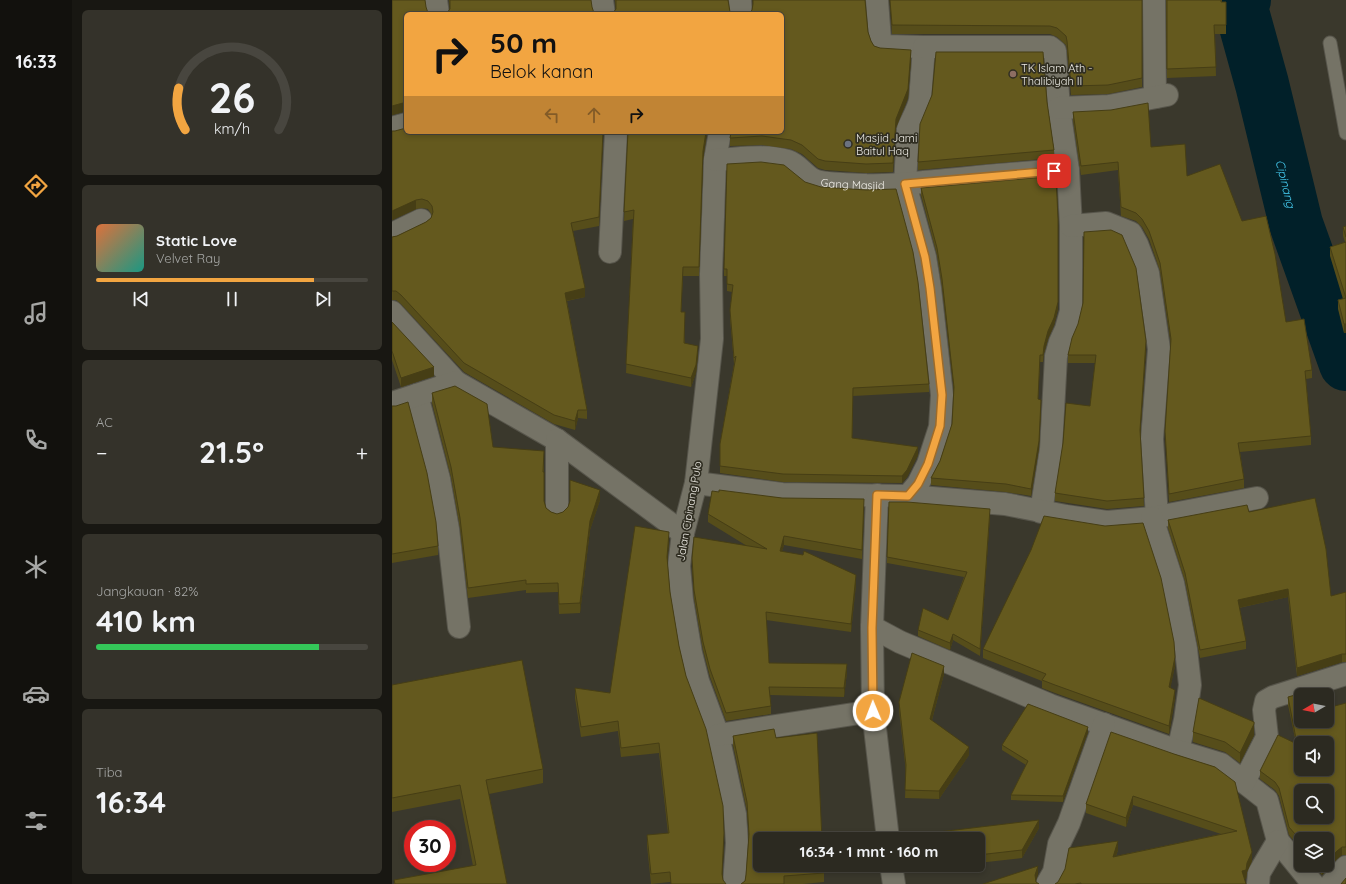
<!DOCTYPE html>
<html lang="id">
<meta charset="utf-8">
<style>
body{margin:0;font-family:Quicksand,sans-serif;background:#34322a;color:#f1f3f6;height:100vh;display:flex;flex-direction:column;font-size:15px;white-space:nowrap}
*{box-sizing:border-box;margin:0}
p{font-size:13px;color:#a6a7a5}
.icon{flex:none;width:22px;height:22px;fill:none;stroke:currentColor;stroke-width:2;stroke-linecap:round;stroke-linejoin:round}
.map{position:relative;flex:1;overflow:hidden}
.panel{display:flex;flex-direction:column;gap:10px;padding:10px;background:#181712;width:320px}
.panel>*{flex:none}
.banner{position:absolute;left:12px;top:12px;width:380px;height:122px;border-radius:6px;box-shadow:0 2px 6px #0003,0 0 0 1px #48463f;background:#f2a541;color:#111;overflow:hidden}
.needle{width:26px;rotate:260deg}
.tools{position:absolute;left:902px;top:688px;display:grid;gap:8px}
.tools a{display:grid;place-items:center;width:40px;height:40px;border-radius:6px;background:#2c2a21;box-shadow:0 2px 6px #0003,0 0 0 1px #48463f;font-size:20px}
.speed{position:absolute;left:12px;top:820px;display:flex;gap:8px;font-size:20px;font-weight:700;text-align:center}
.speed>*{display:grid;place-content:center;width:52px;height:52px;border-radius:50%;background:#2c2a21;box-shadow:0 2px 6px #0003,0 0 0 1px #48463f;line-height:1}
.speed .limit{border:6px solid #d22;background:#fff;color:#111}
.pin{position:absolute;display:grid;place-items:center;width:34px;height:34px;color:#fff;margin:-17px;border-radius:8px;box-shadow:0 2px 6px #0006}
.me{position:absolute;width:44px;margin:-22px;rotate:359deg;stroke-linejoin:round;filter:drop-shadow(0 0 3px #0008)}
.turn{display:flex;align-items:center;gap:14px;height:84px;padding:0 20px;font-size:18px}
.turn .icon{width:52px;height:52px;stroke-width:2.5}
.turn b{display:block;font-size:28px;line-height:34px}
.lanes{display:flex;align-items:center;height:38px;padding:0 20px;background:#0003;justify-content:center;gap:20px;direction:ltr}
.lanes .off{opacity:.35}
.big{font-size:30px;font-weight:800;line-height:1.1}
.panel .widget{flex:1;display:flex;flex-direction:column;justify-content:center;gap:6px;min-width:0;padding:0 14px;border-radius:6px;background:#34322a}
.panel .dial{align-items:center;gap:0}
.dial svg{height:104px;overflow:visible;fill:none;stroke:#48463f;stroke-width:7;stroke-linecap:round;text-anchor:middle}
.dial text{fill:#f1f3f6;stroke:none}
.song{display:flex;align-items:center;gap:12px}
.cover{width:48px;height:48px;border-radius:6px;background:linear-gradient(135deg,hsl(20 70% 55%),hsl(170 70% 35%))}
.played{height:4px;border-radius:2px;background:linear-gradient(90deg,#f2a541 80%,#48463f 80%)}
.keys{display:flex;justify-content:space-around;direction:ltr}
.heat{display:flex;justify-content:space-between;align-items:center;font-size:22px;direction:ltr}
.charge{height:6px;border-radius:3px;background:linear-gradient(90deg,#34c759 82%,#48463f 0)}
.trip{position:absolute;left:361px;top:832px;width:232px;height:40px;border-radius:6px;background:#2c2a21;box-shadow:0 2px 6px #0003,0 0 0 1px #48463f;font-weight:800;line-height:40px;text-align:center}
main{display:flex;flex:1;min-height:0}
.tab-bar{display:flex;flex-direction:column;width:72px;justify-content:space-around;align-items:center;background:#12110d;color:#a6a7a5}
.tab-bar .icon{width:28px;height:28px}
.tab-bar .selected{color:#f2a541}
.tab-bar b{font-size:18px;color:#f1f3f6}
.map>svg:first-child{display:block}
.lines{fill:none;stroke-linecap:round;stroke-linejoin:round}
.river{stroke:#012029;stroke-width:54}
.lane-casing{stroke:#57554b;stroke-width:15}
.street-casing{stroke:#57554b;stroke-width:24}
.lane{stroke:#757366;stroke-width:13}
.street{stroke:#757366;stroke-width:22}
.wall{fill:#564d1a}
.shaded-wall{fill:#463e15}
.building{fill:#64591e;stroke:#463e15;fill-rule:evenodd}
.route-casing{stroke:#9d6b2a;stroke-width:10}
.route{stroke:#f2a541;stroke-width:7}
.education-dot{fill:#8d6e63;stroke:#302e22;stroke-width:1.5}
.worship-dot{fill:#6b7280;stroke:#302e22;stroke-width:1.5}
.labels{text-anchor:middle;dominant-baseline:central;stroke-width:3.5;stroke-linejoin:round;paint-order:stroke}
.poi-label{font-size:11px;fill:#efede6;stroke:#302e22;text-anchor:start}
.street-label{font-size:11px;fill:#efede6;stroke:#302e22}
.water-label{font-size:12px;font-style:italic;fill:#4ad7fe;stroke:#302e22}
</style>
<main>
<nav class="tab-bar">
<b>16:33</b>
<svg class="icon selected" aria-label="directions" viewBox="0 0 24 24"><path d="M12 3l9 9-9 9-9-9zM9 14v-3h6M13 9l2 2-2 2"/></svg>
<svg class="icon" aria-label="music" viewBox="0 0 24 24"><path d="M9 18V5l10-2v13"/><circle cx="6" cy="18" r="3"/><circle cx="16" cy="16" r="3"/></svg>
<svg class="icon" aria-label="phone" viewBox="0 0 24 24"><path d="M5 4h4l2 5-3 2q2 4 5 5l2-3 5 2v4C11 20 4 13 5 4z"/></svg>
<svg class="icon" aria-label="climate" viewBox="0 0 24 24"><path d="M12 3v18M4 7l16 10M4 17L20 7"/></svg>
<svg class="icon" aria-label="car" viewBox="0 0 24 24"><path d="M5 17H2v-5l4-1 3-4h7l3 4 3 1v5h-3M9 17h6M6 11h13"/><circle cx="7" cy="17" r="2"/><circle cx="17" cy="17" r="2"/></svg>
<svg class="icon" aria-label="filters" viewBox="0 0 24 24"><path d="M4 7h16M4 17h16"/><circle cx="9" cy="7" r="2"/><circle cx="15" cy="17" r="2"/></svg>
</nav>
<section class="panel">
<div class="widget dial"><svg viewBox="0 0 100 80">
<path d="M14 69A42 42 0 1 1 86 69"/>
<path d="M14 69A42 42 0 0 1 9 37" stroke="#f2a541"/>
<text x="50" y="56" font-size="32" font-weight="700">26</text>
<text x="50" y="72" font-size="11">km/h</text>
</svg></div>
<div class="widget">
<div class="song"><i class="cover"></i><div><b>Static Love</b><p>Velvet Ray</p></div></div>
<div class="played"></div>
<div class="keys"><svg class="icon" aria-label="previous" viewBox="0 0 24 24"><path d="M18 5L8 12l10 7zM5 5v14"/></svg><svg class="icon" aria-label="pause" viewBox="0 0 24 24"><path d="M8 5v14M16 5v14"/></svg><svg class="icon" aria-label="next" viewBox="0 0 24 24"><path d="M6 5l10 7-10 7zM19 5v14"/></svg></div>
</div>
<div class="widget"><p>AC</p>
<div class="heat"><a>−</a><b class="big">21.5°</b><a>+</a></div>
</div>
<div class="widget"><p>Jangkauan · 82%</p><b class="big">410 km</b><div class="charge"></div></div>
<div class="widget"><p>Tiba</p><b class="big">16:34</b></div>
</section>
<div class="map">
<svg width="954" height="884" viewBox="0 0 954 884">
<rect width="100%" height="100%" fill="#3a382c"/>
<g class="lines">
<path class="river" id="s1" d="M852,0l-3,8 21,76 34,140 50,140"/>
<g class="lane-casing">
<path id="lane" d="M938,43l16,90"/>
</g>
<g class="street-casing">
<g id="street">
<path d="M44,0l2,14"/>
<path d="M210,0l2,14"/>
<path d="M348,0l1,14"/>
<path d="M485,0l3,40 2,5 5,1 37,1 -4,53c-2,10 -8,19 -12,29l-3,55 20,73 5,31 12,107 -2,32 -12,37 -10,20 -10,12"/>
<path d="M762,0l1,97"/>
<path d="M532,47h126l5,4 4,57 9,62 3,56v85l-5,18 -6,13 -4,14 -5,93 -10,63"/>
<path d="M667,108l50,-2 58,-11"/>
<path d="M0,128l14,-4"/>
<path d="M328,132l-5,28 -4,114 1,65 -16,144 -13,50 -4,33 3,34 9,53 7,28 20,54 17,79 2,29 -3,41"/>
<path id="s2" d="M323,160c24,-1 50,-6 73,1 9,3 15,12 24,18 10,6 41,5 54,6 22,1 46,-2 69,-4 44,-4 88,-9 133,-11"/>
<path d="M679,226l35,-3 25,10 6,11 11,29 11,76 -7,90 5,78"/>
<path d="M0,234l29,-14"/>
<path d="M218,252l6,-120"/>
<path d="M0,312l64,70"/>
<path d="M25,395l22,84 9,50 11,98"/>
<path d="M0,403l64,-21 101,58 126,93"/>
<path d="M304,483l86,11 126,2 97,8 61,12 41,6 45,-4 105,-20"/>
<path d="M485,495l-5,132 1,84 15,128"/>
<path d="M165,511v-71"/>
<path d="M760,518l21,65 13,66 4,36 -5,35 -7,31"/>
<path d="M480,627l28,15 150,63 128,46 43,13 46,36 11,41 35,43"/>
<path d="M326,735l155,-24"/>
<path d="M852,782l23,-45 -3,-27 2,-9 7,-4 73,-23"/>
<path d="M499,865l3,19"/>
<path d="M655,884l7,-12 5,-28 10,-21 35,-99"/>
<path d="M866,884l1,-11 19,-32"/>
<path d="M939,884l15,-17"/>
</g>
</g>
<use href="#lane" class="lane"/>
<use href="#street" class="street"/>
</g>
<path class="wall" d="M57,0h142l-141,9z
M223,0h113l-112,9z
M361,0h112l3,32 3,9 3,5 6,2 31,11 -3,39 -12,30 -3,44 -27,1 -41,-3 -7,-2 -16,-14 -11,-5 -29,-4 -32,1v-8l23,-131z
M498,0h252v87l-34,7 -37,1 -4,-45 -1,-5 -9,-8 -7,-3h-158z
M774,0h56v2h4v32h-11l1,42 -49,2z
M14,14v98h-3l-11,3z
M655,102l7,48v8l-136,12v-8z
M681,112l78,35 36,29 55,45 44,101 26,48v8l-6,1 5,57v9l-71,7 4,27v9l-75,14 -4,-71 6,-86 -11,-74 -11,-32 -7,-12 -6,-6 -15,-5 -3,-46 -37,5 -8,-55z
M0,131l14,1h197l-4,94 -26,5 12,66 -18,4 20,109v9l-9,-1 -3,12 -21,-6 -90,-52 -63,-68 -5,-4h-4v-63l5,-1 29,-14 5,-4 1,-3 -4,-6 -6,-1 -6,1 -24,11z
M236,132h79l-4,28 -4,116h-16l-2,36 4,31 13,12 -2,18 -5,14 -65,-14 7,-154 -9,2z
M529,188l137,121 -4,16 -6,14 -4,14 -1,9h-3l-2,37 3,8 -2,41 -8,48 -25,-4 -75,-7v-7l9,-17 12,-37 2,-33 -12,-104 -5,-32 -16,-60z
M954,226v107h-2l-6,-24v-9l5,-1 -13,-43v-9l15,-5 -2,-6v-9z
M332,267l205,117v8l-76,4 -1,42 66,17 -11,22 -5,6 -119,-1 -63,-9v-29l14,-80 -4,-46v-8l2,-18 -5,-1v-15h-3z
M0,322l42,54 -33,11 -9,-27z
M754,349l-6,86 4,71 -37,3 -52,-8v-8l35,-87 5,-43h-27v-8z
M40,393l61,54 51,14v40l2,7 5,4 6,2 43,-14 -10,30 -10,83 -21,1 -1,-22 -32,1v-3l-58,8 -8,-70 -9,-51 -19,-74z
M0,406l46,140v9l-46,8z
M327,492l63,6 82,10 -2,51 -78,-14 -2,6 74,33 -5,48 -85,-12 3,43 78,9 -3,25 -74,-2 1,11v8l-45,7 -16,-44 -7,-27 -9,-52 -2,-32v-8l55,-12 -39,-24v-8z
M857,512l82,84 15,-4v70h-4l-45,14 -9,-79 -49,11 7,33v8l-46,9 -15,-77 -17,-53v-8z
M598,515l-10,141 -27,-16 -3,10 -32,-14v-6l30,-10 16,-43 -77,-14v-6z
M277,541l-2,22 3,29 9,54 45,197 -54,39 -19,2 -4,-39v-10l21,-2 -9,-80 -38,4 -3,-26 -37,6 -6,-39v-10l35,5z
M591,649l192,17 -5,22 5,10 -6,36 -114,-41 -13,-5v-7l-59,-23z
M552,674l-12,46 37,35 -30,44 -34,-1 1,-26 -7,-62v-8z
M0,685l151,84v14l-54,11 18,90h-113v-4l79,-14 -13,-67 -68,13z
M896,697l13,24 45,-18v152h-4l-5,4 -15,16 -8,-10h13l-26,-26v10l-12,-14 -10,-39 -4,-6 -15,-11v-8l36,-28 -8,-38z
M696,732l-25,70 -52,-2v-5l15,-30 -24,-15v-5z
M801,732l61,3 -14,28 -15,-11 -32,-10z
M341,736l43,2 48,135v9l-21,2h-62l4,-3 1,-6 3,-36 -2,-28 -14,-66z
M782,754l41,13 37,94 -5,11 -1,7h-2l2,5h-191l63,-34 -2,6 105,-22 -88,-29 -7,22 -40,-14v-9z
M647,828l-17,30 -44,5v-24z
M513,865h51l-51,5z"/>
<path class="shaded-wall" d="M519,50v9l-3,39 -12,30 -3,44 3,-53z
M11,103v9l-11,3v-9z
M211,132l-4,94v-9z
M314,132h1l-4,28 -4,116 4,-125z
M24,200v9l-24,11v-9z
M193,288v9l-20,4v-8z
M666,302v7l-4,16 -6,14 -4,14 -1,9 1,-16 4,-15z
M952,324h2v9h-2z
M754,341v8l-6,89v-8z
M306,346v9l-2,18 -5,14v-9z
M42,367v9l-33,11v-9z
M649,400l-2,48 -8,48v-7z
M186,410v8l-3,12v-9z
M526,447v8l-11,22 -5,6v-7z
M208,490v10l-10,30 -10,83v-10l10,-82z
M598,509v6l-10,141v-7z
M277,532v9l-2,26v-10z
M392,536v9l-4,14v-8z
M464,575v9l-5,48v-8z
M896,589v8l-50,11v-8z
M561,634v6l-3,10v-7z
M950,654v8l-45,14v-8z
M783,657v9l-6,29v-8z
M455,664v8l-3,25v-9z
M552,666v8l-14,53v-8z
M783,690v8l-6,36v-8z
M862,724v11l-14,28v-10z
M696,727v5l-25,70v-6z
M577,747v8l-30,44v-8z
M741,796v9l-7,22v-9z
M647,820v8l-17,30v-8z
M332,833v10l-2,40v-9z
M726,841v9l-5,15v-8z
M950,847v8l-5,4 -15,16v-8l2,-2h3v-3l10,-11z
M860,852v9l-5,11 -1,7h-4v-8z
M646,866v9l-3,9v-9z"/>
<path class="building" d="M0,0h33l1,7 2,6 2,1h-24v89h-3l-11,3z
M58,0h141l1,7 2,6 2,1h-150l4,-5z
M224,0h112l2,12 3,2h-121l4,-5z
M361,0h112l3,32 3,9 3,5 6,2 31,2 -3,39 -12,30 -3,44 -27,1 -41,-3 -7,-2 -16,-14 -11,-5 -29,-4 -32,2 1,-6h51v-118h-33l3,-4 1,-6z
M498,0h252v78l-34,7 -37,1 -4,-45 -1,-5 -9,-8 -7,-2 -158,-1z
M775,0h54v2h5v23h-12l2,42 -49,2z
M544,52h107l4,50 7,48 -136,12 2,-38 12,-29z
M756,103l3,44 34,-3 2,32 33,-12 22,57 24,-5 9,38 11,68 18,-3 8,51 -7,1 6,65 -73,7 6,36 -75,15 -4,-63 6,-92 -11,-76 -11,-32 -7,-12 -6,-6 -15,-6 -3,-45 -37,4 -8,-54 38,-2z
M14,128v4h197l-4,85 -28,6 14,65 -20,5 22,117h-9l-3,11 -21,-6 -90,-52 -63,-68 -5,-4h-4v-54l5,-1 29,-14 5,-4 2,-6 -1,-6 -4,-5 -6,-2 -6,1 -24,11v-80h3z
M236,132h78l-3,19 -4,116h-16l-2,45h4l-1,31 14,3 -2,19 -5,13 -65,-14 8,-154 -10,2z
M369,162l23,3 21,17 16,5 45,3 30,-1 17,63 5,30 11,102 -76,4 -1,50 66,9 -11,23 -5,6 -119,-2 -63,-8v-22l16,-88 -2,2 -4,-48 3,-25 -6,-1v-15h-3l3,-105z
M664,176l2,43v83l-4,16 -6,13 -4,15 -1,9h-3l-2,44 3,1 -2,41 -8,48 -25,-5 -75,-6 9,-17 12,-37 2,-37 -12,-108 -5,-31 -16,-60z
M954,226v11l-3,-10z
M719,230l11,5 14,33 10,73 -6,89 4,68 -37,3 -52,-8 8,-50 3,-40 24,3 6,-51h-28l4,-17 6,-14 5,-21 1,-71z
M954,242v82h-2l-6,-24 8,-2 -16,-51z
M0,322l42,45 -33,11 -9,-27z
M63,386l32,18 6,43 51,4 -1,21h1v29l2,7 5,4 6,2 6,-2 5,-5 2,-6v-21l30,10 -10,31 -10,82 -21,1 -1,-21 -32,1v-4l-58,8 -8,-70 -9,-51 -19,-74z
M16,402l19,71 9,49 2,24 -46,8v-148h4z
M327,490l63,8 82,1 -2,51 -78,-14 -4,15 23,4 1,-4 52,24 -5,49 -85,-12 3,51 78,1 -3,24 -75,-1 2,19 -45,7 -16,-44 -7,-27 -9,-52 -2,-32 2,-21 73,12 -59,-35 4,-23 7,1z
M923,498l11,51 5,47 15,-4v62h-4l-45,14 -9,-79 -50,11 8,41 -46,9 -15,-77 -17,-53 79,-15 2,7z
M497,502h18l83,7 -10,140 -27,-15 -3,9 -32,-13 5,-22 25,12 19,-48 -80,-15z
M652,516l61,10 38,-3 18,55 13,64 1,15 -6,30 6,3 -6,36 -114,-41 -13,-5 4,-6 -63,-25 48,-99z
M243,526l34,6 -2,25 3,35 9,54 7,30 20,53 17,77 1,27 -2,41 1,6 3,4h-55l-1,-12 -19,2 -4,-39 22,-2 -10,-90 -38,5 -3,-27 -37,6 -6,-39 35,5z
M520,653l32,13 -14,53 39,28 -30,44 -34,-1 1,-25 -7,-63z
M130,660l21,109 -57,11 21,104h-112l-1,-4 82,-15 -16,-80 -68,13v-113z
M921,690l1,5h-13v26h26v-13l19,-5v144h-4l-5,4 -10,11v-23h-26v2l-12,-14 -10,-39 -4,-6 -15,-11 18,-36 19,9 -9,-47zM909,743h26v26h-26zM909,791h26v26h-26z
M807,698l55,24v2l-14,29 -15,-11 -32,-10z
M636,704l60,23 -25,69 -52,-1 17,-34 -26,-16z
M382,729l2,9 41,-5 5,106h-62v26h64v8l-40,3v8h-43l4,-3 1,-6 3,-41 -2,-32 -14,-66z
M719,732l63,22 41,13 20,15 17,70 -5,11 -1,7 -4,1 4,13h-165v-1l-6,1h-20l3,-2 7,-13 4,-21 49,-7 -5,16 124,-26 -104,-35 -7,22 -40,-14z
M647,820l-17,30 -44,5v-16h-73v-3z
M646,866l-3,9 1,7 3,2h-56z
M954,878v6h-5z"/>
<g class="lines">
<g class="route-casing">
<path id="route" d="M481,711l-1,-83 5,-133 31,1 10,-12 10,-20 12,-38 2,-31 -12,-107 -5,-31 -20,-73 149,-13"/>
</g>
<use href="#route" class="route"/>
</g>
<circle class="education-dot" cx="621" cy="74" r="4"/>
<circle class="worship-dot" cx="456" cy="144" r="4"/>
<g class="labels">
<g class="poi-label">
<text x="629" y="68">TK Islam Ath -<tspan x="629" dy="13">Thalibiyah II</tspan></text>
<text x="464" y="138">Masjid Jami<tspan x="464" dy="13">Baitul Haq</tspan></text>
</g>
<g class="street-label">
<text stroke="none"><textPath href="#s2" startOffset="145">Gang Masjid</textPath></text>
<text transform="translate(297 511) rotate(-80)">Jalan Cipinang Pulo</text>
</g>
<g class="water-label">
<text stroke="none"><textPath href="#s1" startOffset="190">Cipinang</textPath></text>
</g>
</g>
</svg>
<div class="tools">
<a><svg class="needle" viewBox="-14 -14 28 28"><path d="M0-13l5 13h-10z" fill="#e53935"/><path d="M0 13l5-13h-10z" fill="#a6a7a5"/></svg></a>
<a><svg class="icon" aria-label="sound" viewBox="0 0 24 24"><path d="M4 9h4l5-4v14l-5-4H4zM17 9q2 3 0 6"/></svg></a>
<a><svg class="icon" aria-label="search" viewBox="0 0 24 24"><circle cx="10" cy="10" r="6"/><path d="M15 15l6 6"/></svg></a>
<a><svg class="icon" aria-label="layers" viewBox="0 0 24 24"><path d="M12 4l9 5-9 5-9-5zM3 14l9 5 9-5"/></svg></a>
</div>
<div class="speed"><div class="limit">30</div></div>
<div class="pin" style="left:662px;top:171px;background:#d93025"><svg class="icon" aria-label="arrive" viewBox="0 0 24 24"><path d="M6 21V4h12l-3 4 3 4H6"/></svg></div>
<svg class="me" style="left:481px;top:711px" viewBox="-20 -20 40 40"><circle r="17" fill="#f2a541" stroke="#fff" stroke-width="3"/><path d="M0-11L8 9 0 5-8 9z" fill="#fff"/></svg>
<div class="trip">16:34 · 1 mnt · 160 m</div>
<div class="banner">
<div class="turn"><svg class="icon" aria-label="right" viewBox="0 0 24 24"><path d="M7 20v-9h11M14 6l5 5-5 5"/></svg><div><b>50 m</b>Belok kanan</div></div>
<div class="lanes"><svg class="icon off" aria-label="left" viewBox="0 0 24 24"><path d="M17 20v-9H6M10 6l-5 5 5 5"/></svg><svg class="icon off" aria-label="ahead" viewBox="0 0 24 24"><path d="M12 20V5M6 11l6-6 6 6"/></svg><svg class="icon" aria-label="right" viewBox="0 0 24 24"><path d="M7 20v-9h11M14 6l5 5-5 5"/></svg></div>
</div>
</div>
</main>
